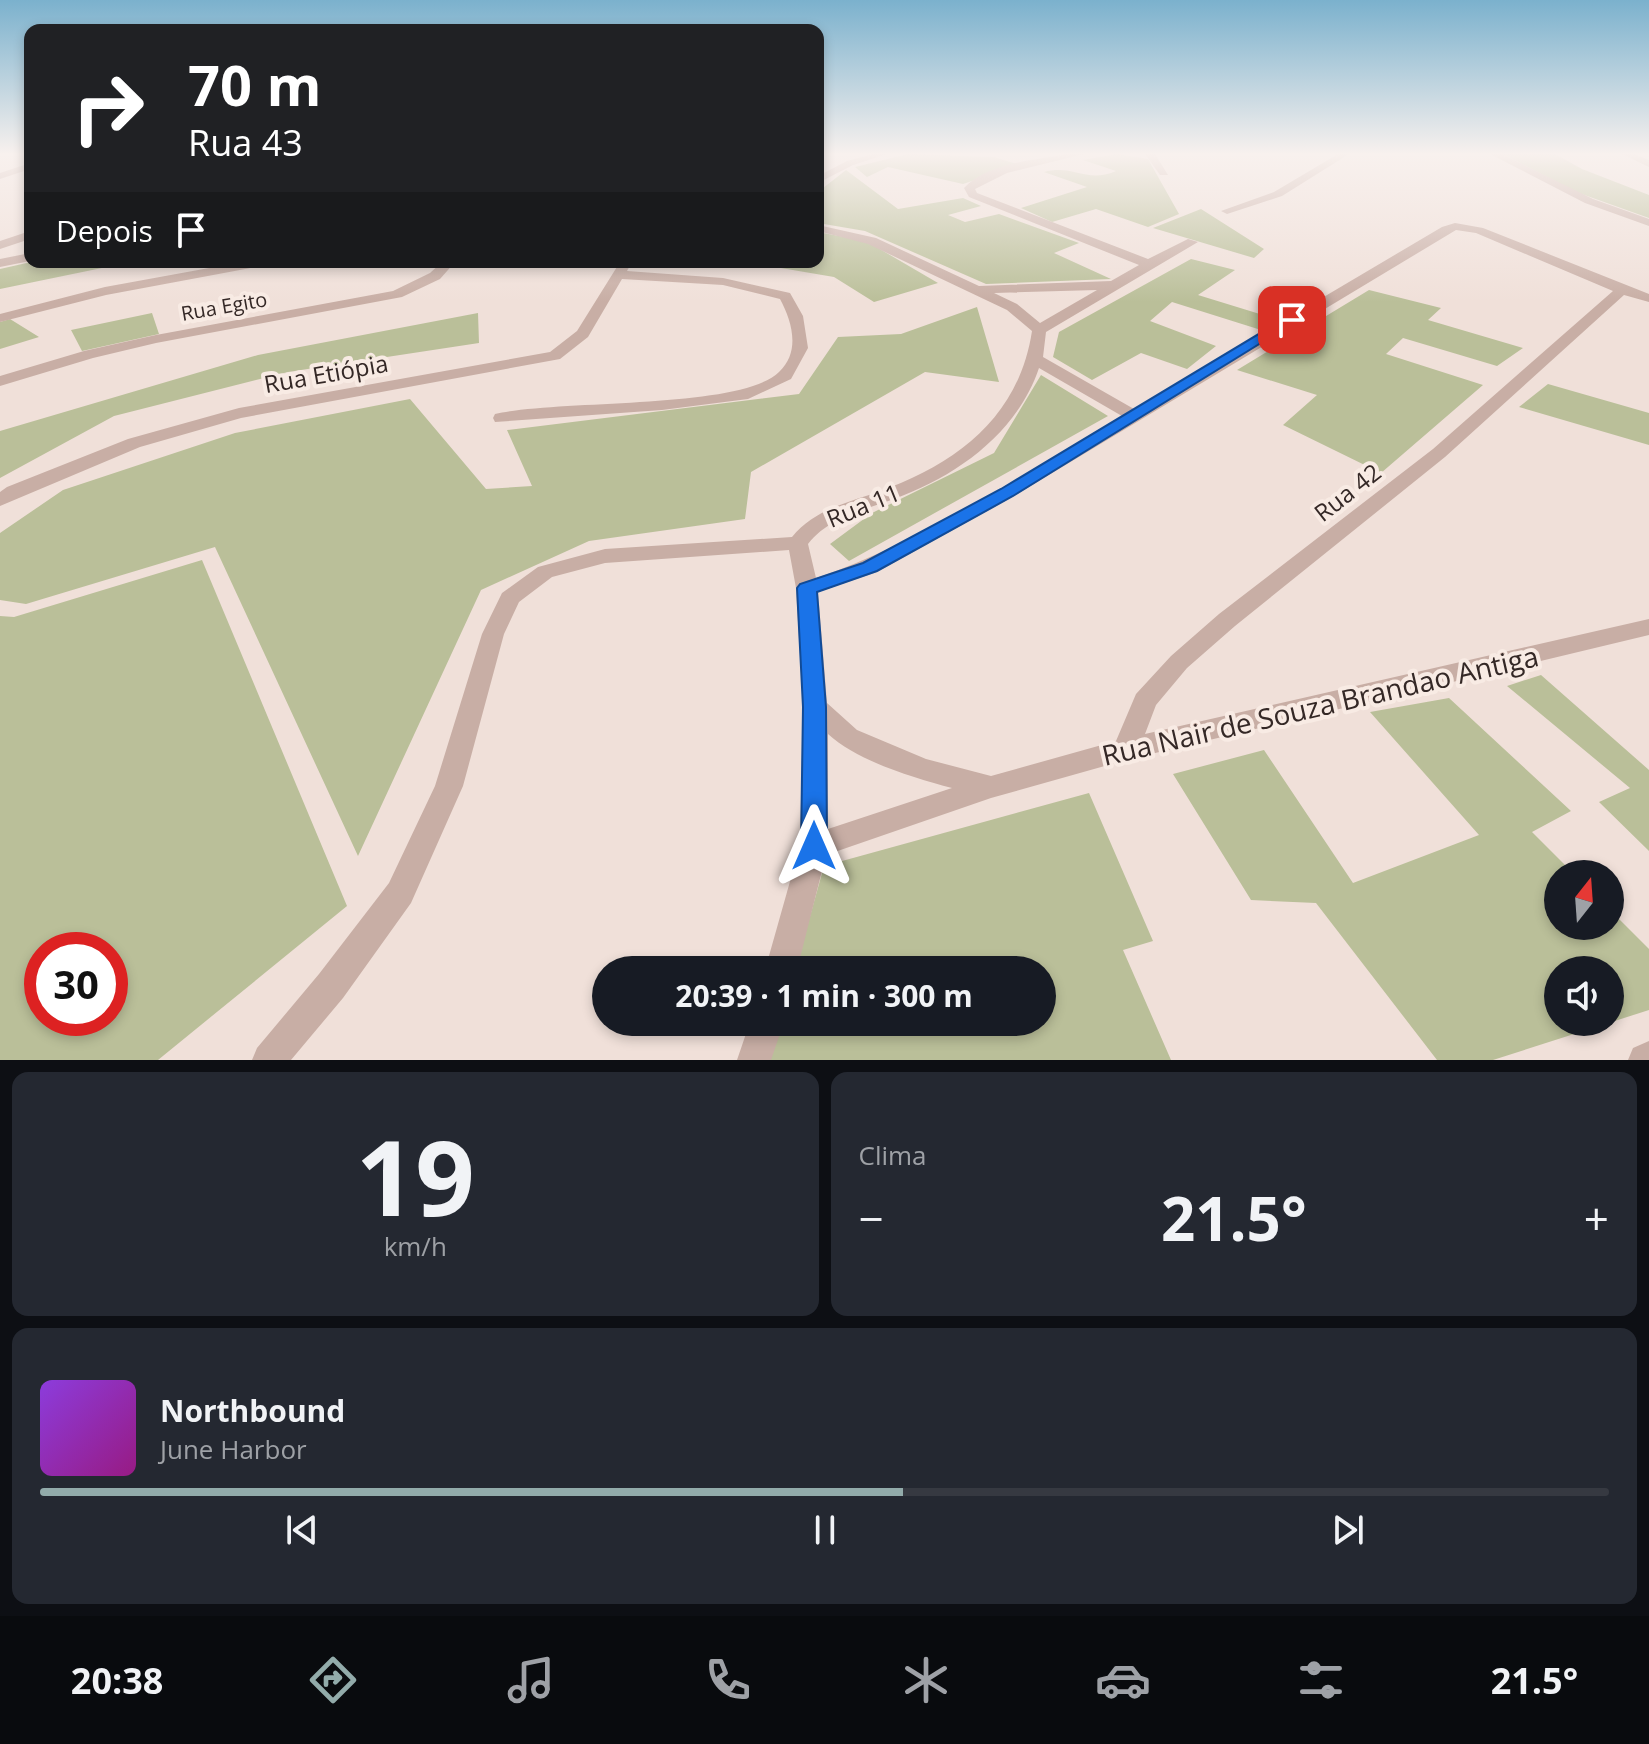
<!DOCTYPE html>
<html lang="pt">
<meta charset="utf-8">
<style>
body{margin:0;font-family:"Open Sans",sans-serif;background:#242831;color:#f1f3f6;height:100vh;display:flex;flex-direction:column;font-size:30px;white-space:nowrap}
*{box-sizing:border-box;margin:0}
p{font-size:26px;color:#9ea1a6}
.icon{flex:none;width:44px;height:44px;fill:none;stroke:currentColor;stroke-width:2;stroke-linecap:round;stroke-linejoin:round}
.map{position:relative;height:1060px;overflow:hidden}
.panel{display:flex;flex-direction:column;gap:12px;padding:12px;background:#0d0f14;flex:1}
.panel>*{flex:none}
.top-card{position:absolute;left:24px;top:24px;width:800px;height:244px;border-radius:16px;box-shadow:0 4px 12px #0003;background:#202124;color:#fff;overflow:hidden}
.needle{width:52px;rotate:17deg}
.buttons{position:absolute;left:1544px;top:860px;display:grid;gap:16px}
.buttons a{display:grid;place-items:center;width:80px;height:80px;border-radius:50%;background:#171b24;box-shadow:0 4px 12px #0003;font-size:40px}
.speed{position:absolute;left:24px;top:932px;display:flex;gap:16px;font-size:40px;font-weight:700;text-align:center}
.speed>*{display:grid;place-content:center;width:104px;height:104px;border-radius:50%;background:#171b24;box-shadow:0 4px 12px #0003;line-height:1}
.speed .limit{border:12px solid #d22;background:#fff;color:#111}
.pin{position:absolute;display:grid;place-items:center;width:68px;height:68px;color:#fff;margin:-34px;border-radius:16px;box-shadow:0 4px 12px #0006}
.me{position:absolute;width:88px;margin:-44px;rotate:0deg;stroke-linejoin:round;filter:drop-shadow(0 0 6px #0008)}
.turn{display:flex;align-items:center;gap:28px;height:168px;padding:0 32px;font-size:36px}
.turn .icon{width:104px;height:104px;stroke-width:2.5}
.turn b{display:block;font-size:56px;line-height:68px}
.then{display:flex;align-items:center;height:76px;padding:0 32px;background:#0003;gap:16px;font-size:30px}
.big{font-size:60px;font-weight:700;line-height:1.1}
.panel .card{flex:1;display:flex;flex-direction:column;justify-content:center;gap:12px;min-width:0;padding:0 28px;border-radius:16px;background:#242831}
.panel .dial{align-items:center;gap:0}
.dial b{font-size:104px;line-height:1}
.song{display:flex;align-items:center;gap:24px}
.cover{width:96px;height:96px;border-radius:12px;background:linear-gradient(135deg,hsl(270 70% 55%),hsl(310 70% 35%))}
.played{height:8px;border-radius:4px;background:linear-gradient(90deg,#92abaa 55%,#363941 55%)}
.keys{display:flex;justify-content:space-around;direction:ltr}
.heat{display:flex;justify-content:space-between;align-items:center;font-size:44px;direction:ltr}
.panel .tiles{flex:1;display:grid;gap:12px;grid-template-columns:1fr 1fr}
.card:last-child{grid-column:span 2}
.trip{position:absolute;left:592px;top:956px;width:464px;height:80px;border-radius:40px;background:#171b24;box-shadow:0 4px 12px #0003;font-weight:700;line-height:80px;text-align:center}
.dock{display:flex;height:128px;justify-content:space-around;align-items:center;background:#090b0e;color:#9ea1a6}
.dock .icon{width:56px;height:56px}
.dock .selected{color:#92abaa}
.dock b{font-size:36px;color:#f1f3f6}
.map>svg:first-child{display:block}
.green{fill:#babf99;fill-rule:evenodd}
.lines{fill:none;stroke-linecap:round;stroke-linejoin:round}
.minor{fill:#c8aea5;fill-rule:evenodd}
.route{fill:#1a73e8;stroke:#114b97;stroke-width:2}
.labels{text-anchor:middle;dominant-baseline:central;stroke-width:8;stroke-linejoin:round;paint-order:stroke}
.far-street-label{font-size:20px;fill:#342826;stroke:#f8ebe4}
.street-label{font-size:24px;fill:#342826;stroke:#f8ebe4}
.near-street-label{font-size:28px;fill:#342826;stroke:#f8ebe4}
</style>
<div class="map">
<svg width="1649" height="1060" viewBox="0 0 1649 1060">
<rect width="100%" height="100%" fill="#f0e0d9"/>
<path class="green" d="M908,154l86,3 26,8 -57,19 -75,-17 -21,10 -12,-10z
M1117,154l31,5 31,55 -31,13 -52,-18 -44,13 -31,-14 66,-21 -43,-15c30,-8 42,12 72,-1l-33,-11z
M1503,154h52l27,15 67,26v23l-73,-26z
M846,170l52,39 65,-11 18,8 -33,9 17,7 34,-8 80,29 -25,10 57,26 -125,5 -121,-53 -47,-8v-31z
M1201,209l63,40 -10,9 -101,-30z
M818,232l48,9 72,42 -64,19 -40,-25 -59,-10 4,-5h39z
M1191,259l44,11 -37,25 78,24 -15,11 -89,-28 -22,19 66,25 -29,23 -46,-16 -49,27 -39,-23 6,-25z
M31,262h100l-131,27v-20z
M1369,290l72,18 -13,12 95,28 -26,18 -94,-28 -17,16 97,31 -102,88 -98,-48 34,-30 -80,-25z
M977,307l22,75 -74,-10 -174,100 -6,47 -156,22 -108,49 -123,266 -143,-309 -189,57 -26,-4v-67l63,-43 172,-57 175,-34 76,90 46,-3 -25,-56 292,-36 39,-57 63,-3z
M152,313l7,21 -77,17 -11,-21z
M478,313l1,30 -191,29 -174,44 -114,62v-47l258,-76z
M10,319l29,18 -39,12v-27z
M1041,375l67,41 -259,145 -19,-17 42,-31 122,-60z
M1548,384l101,29v32l-130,-38z
M202,560l145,346 -189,154h-158v-444l14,1zM42,950h68v68h-68z
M1541,675l108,95v81l-50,-49 31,-14 -123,-102z
M1449,698l122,113 -39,21 42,42h-16v52h52v-16l39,39v61l-156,50h-56l-121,-157 -65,-3 -78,-126 91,-24 89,133 126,-48 -109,-123zM1558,970h52v52h-52z
M1089,793l64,148 -30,9 48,110h-401l11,-38h261v-52h-247l29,-104z"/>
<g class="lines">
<path class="minor" d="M873,154h14l-34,11 -35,18v-7l29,-15z
M1067,154h17l-77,19 -32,16 2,4 171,66 40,-20 10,3 -152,90 -3,25 91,52 308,-182 13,-4 28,5 166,66v8l-25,-7 -179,162 -210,169 -48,42 -31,37 -11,29 504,-115v16l-523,125 -135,38 -165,57 -29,115h-32l35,-124 3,-139 -7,-119 -7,-38 -184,13 -53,14 -33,25 -15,32 -41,152 -52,117 -68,95 -52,62h-39l5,-12 62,-74 70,-91 46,-97 47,-152 20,-41 36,-26 67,-18 187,-12c22,-27 54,-34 86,-45 79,-28 141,-75 154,-161l-25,-21 -139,-66 -50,-13v-6l58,13 103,48 132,-5 28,-16 -170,-68 -5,-9c24,-25 71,-28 103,-34zM1456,230l20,3 137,58 -180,158 -214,165 -48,42 -35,38 -20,47 -125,35 -65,-17 -69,-29 -30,-27 -9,-111 59,-20 137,-76zM1097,290l-57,33 -23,-19 -23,-11zM1039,368l83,48c-97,57 -199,126 -306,162l-8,-34c21,-27 56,-34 86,-45 63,-23 123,-66 145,-131zM828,734c29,27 86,44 124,54l-124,41z
M1145,154h10l13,21h-8z
M1338,154h11l-67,42 -55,18 -6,-3 53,-19z
M1490,154h12l91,45 56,20v7l-64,-23z
M1622,154h12l15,6v7z
M30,163v6l-30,10v-6z
M30,231v8l-30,10v-8z
M30,253v8l-30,6v-8z
M242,262h26l-6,4 -156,29 -106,27v-8l105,-27z
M442,262h13l-15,17 -38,18 -246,46 -63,15 -93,28v-10l84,-25 72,-16 237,-44 37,-18z
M620,262h12l-5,9 96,7 67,15 13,23 5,32 -17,31 -43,20 -86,11 -167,12 -2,-4 2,-4c63,-15 245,-4 284,-42 22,-20 13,-51 1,-73l-57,-14 -101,-6 -34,58 -28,22 -319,59 -101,29 -140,59v-14l7,-5 121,-48 111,-31 311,-56 27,-21z
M750,1022h34l-13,38h-34z
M1649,1041v19h-21l5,-12z"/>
</g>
<linearGradient id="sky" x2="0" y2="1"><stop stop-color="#7bb1cd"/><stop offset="0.51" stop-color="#f8f1ee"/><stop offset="1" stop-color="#f8f1ee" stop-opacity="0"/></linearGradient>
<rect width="1649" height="302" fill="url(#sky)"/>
<path class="route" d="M1287,317l11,3 -285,176 -136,75 -60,21 9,115 1,139 -4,8 -9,4 -9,-4 -4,-8 2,-139 -6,-119 3,-4 63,-21 138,-74z"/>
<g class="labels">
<g class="far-street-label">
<text transform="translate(224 306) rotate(-10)">Rua Egito</text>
</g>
<g class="street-label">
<text transform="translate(326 373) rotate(-10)">Rua Etiópia</text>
<text transform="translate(1347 492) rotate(-38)">Rua 42</text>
<text transform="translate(863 505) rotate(-22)">Rua 11</text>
</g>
<g class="near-street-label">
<text transform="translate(1320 705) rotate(-13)">Rua Nair de Souza Brandao Antiga</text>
</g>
</g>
</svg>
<div class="buttons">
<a><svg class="needle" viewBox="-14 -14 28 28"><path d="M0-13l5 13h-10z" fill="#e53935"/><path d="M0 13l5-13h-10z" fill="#9ea1a6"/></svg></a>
<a><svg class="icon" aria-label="sound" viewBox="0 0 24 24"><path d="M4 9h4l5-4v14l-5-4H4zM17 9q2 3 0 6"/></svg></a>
</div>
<div class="speed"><div class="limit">30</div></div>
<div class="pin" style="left:1292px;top:320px;background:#d93025"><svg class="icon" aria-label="arrive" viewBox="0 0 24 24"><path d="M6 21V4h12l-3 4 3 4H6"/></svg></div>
<svg class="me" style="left:814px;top:846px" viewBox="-20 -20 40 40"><path d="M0-17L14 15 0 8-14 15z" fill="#1a73e8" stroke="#fff" stroke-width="4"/></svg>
<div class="trip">20:39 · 1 min · 300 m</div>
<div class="top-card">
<div class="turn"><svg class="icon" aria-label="right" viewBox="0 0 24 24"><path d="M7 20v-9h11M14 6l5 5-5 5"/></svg><div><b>70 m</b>Rua 43</div></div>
<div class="then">Depois<svg class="icon" aria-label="arrive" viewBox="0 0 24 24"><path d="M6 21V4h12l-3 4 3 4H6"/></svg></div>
</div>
</div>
<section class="panel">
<div class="tiles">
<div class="card dial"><b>19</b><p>km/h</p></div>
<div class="card"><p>Clima</p>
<div class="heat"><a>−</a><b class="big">21.5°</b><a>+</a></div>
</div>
<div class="card">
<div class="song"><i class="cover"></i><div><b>Northbound</b><p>June Harbor</p></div></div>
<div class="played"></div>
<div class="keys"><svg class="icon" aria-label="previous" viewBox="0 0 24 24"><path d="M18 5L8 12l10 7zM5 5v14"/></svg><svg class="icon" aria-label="pause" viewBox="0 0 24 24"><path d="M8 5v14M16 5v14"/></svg><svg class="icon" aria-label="next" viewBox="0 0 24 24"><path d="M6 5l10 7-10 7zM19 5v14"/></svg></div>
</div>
</div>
</section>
<nav class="dock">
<b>20:38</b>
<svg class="icon selected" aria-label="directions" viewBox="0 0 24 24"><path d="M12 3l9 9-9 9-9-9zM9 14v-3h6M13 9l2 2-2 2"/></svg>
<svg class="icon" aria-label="music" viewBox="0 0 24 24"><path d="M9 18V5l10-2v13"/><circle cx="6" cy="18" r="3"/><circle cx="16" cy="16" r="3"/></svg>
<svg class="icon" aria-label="phone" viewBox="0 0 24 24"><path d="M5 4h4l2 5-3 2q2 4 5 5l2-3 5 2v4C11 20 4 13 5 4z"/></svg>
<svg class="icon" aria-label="climate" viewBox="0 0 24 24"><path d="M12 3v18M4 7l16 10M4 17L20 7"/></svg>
<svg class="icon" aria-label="car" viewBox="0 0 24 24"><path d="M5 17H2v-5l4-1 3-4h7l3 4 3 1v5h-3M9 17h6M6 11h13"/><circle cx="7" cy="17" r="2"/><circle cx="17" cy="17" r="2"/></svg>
<svg class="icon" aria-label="filters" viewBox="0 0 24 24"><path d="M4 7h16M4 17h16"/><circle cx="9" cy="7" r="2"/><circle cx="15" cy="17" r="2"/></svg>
<b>21.5°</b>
</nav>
